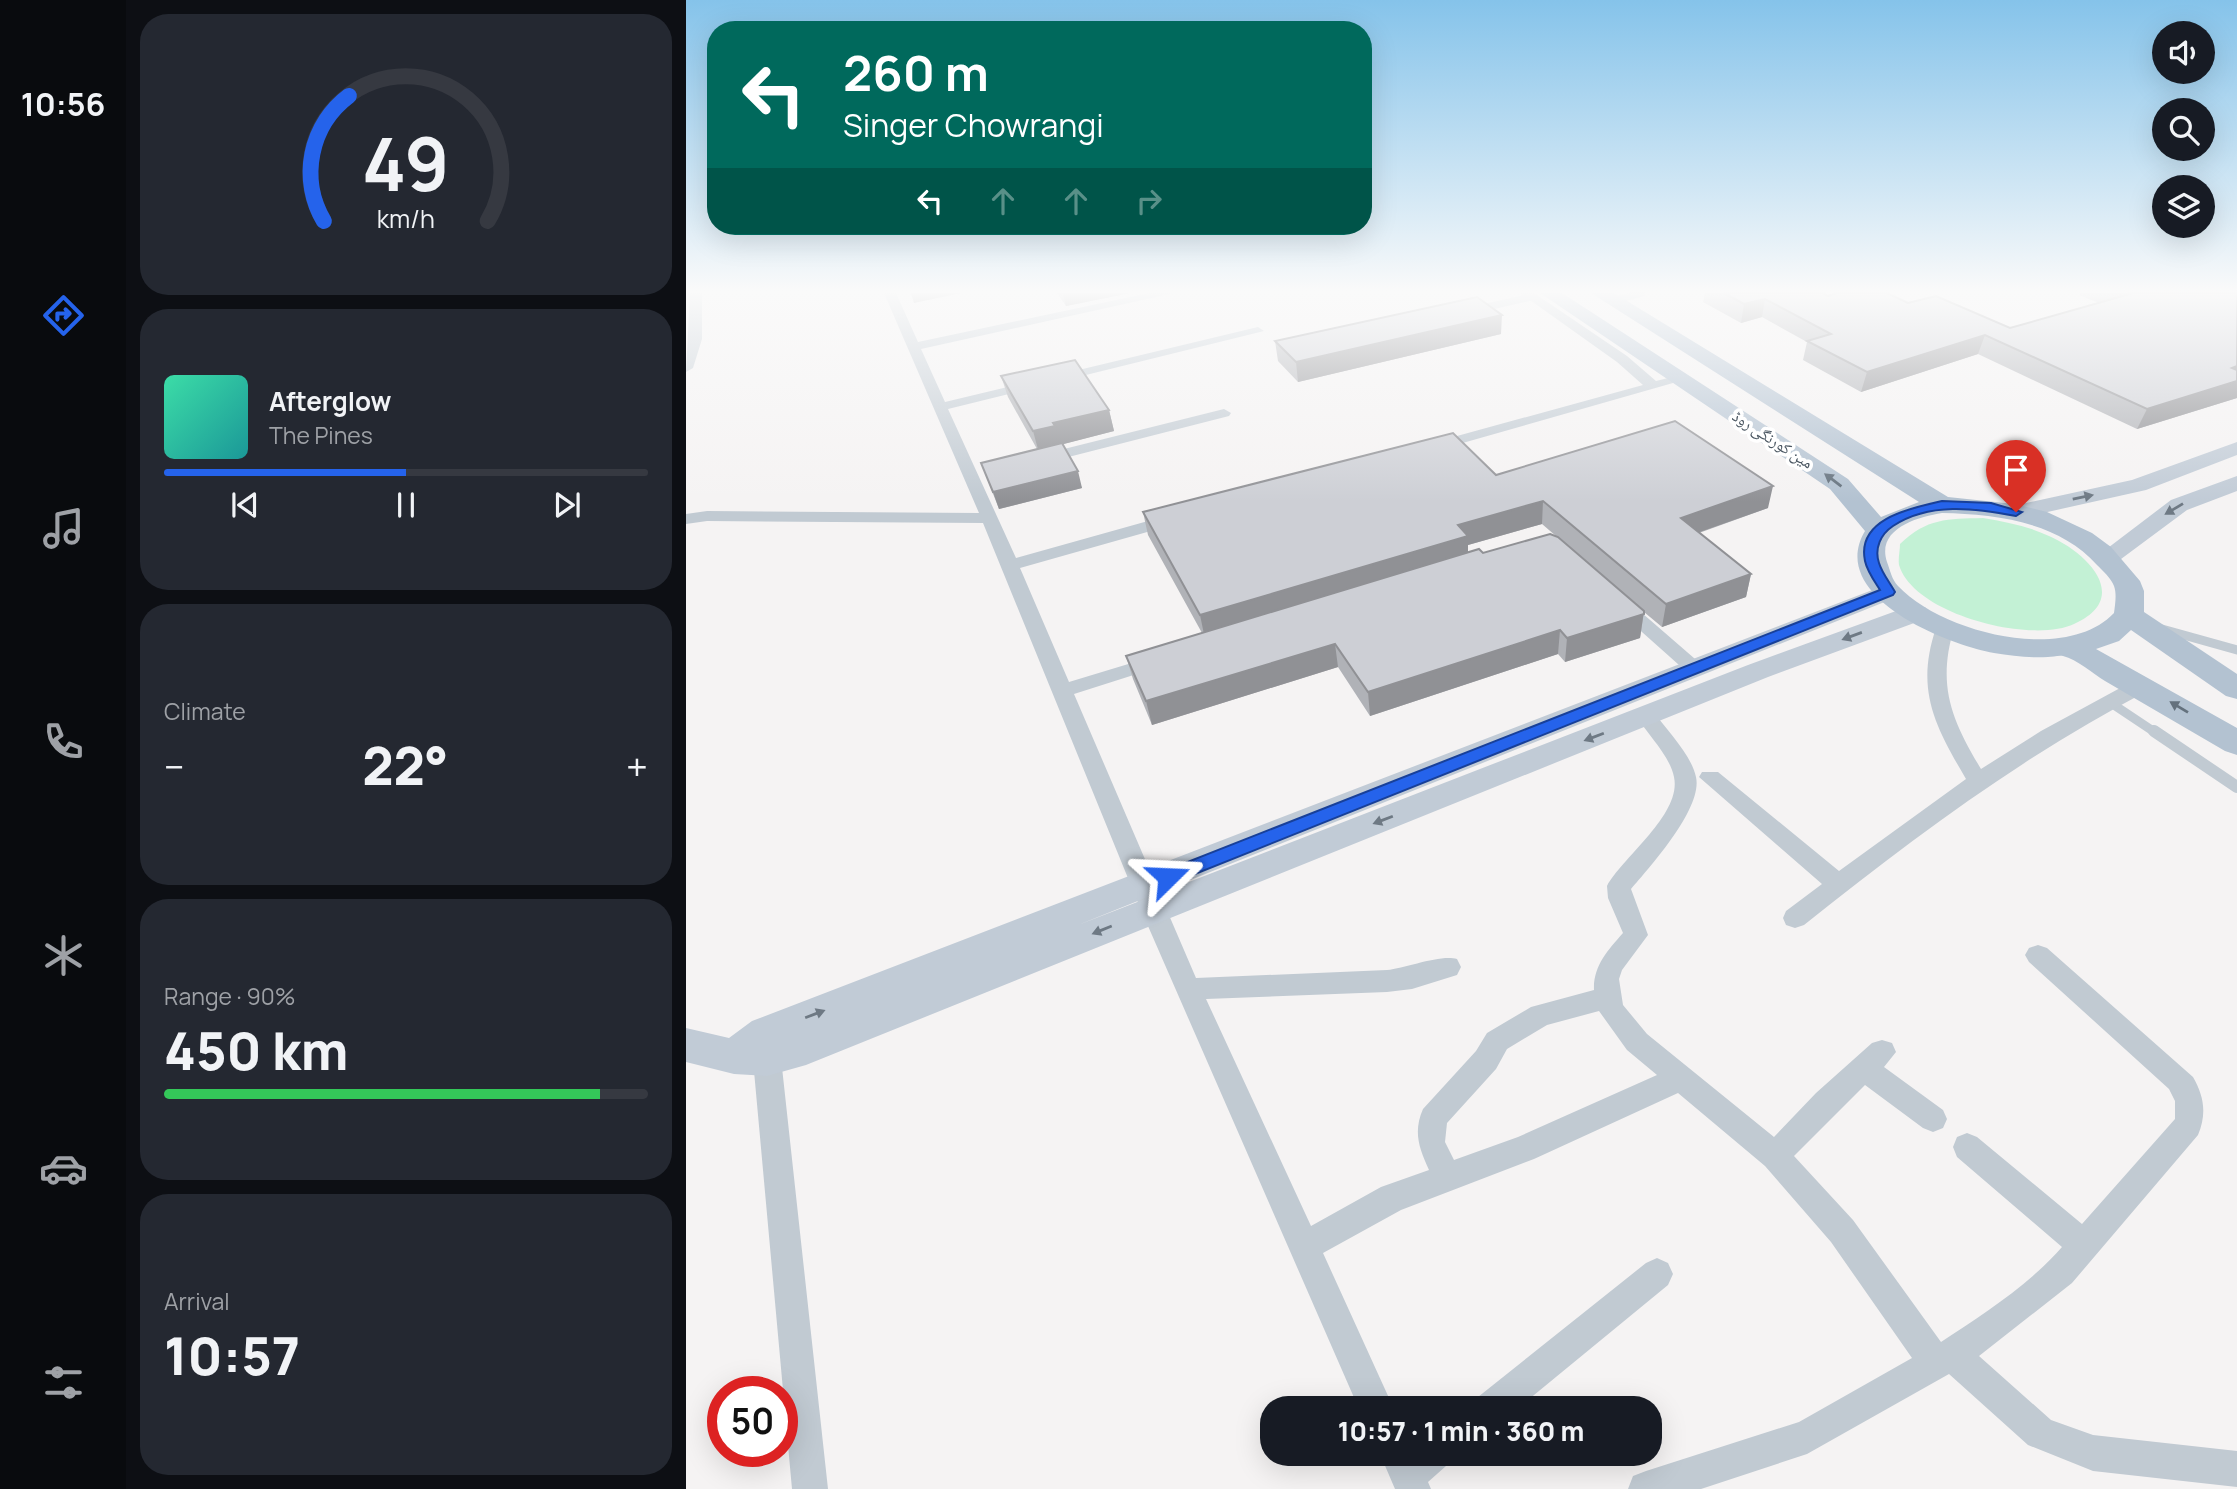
<!DOCTYPE html>
<meta charset="utf-8">
<style>
body{margin:0;font-family:Manrope,"Noto Naskh Arabic",sans-serif;background:#242831;color:#f1f3f6;height:100vh;display:flex;flex-direction:column;font-size:26px;white-space:nowrap}
*{box-sizing:border-box;margin:0}
p{font-size:23px;color:#9ea1a6}
.icon{flex:none;width:38px;height:38px;fill:none;stroke:currentColor;stroke-width:2;stroke-linecap:round;stroke-linejoin:round}
.map{position:relative;flex:1;overflow:hidden}
.side{display:flex;flex-direction:column;gap:14px;padding:14px;background:#0d0f14;width:560px}
.side>*{flex:none}
.banner{position:absolute;left:21px;top:21px;width:665px;height:214px;border-radius:28px;box-shadow:0 7px 28px #0002;background:#00695c;color:#fff;overflow:hidden}
.tools{position:absolute;left:1466px;top:21px;display:grid;gap:14px}
.tools a{display:grid;place-items:center;width:63px;height:63px;border-radius:50%;background:#171b24;box-shadow:0 7px 28px #0002;font-size:35px}
.speed{position:absolute;left:21px;top:1376px;display:flex;gap:14px;font-size:35px;font-weight:700;text-align:center}
.speed>*{display:grid;place-content:center;width:91px;height:91px;border-radius:50%;background:#171b24;box-shadow:0 7px 28px #0002;line-height:1}
.speed .limit{border:10px solid #d22;background:#fff;color:#111}
.pin{position:absolute;display:grid;place-items:center;width:60px;height:60px;color:#fff;margin:-72px -30px;border-radius:50% 50% 50% 0;rotate:-45deg;box-shadow:0 0 7px #0007}
.pin .icon{rotate:45deg}
.me{position:absolute;width:77px;margin:-38px;rotate:69deg;stroke-linejoin:round;filter:drop-shadow(0 0 5px #0008)}
.turn{display:flex;align-items:center;gap:24px;height:147px;padding:0 21px;font-size:32px}
.turn .icon{width:91px;height:91px;stroke-width:2.5}
.turn b{display:block;font-size:49px;line-height:60px}
.lanes{display:flex;align-items:center;height:66px;padding:0 21px;background:#0003;justify-content:center;gap:35px;direction:ltr}
.lanes .off{opacity:.35}
.big{font-size:52px;font-weight:800;line-height:1.1}
.side .widget{flex:1;display:flex;flex-direction:column;justify-content:center;gap:10px;min-width:0;padding:0 24px;border-radius:28px;background:#242831}
.side .dial{align-items:center;gap:0}
.dial svg{height:182px;overflow:visible;fill:none;stroke:#363941;stroke-width:7;stroke-linecap:round;text-anchor:middle}
.dial text{fill:#f1f3f6;stroke:none}
.song{display:flex;align-items:center;gap:21px}
.cover{width:84px;height:84px;border-radius:10px;background:linear-gradient(135deg,hsl(160 70% 55%),hsl(180 70% 35%))}
.played{height:7px;border-radius:4px;background:linear-gradient(90deg,#2563eb 50%,#363941 50%)}
.keys{display:flex;justify-content:space-around;direction:ltr}
.heat{display:flex;justify-content:space-between;align-items:center;font-size:38px;direction:ltr}
.charge{height:10px;border-radius:5px;background:linear-gradient(90deg,#34c759 90%,#363941 0)}
.trip{position:absolute;left:574px;top:1396px;width:402px;height:70px;border-radius:28px;background:#171b24;box-shadow:0 7px 28px #0002;font-weight:800;line-height:70px;text-align:center}
main{display:flex;flex:1;min-height:0}
.tab-bar{display:flex;flex-direction:column;width:126px;justify-content:space-around;align-items:center;background:#090b0e;color:#9ea1a6}
.tab-bar .icon{width:49px;height:49px}
.tab-bar .active{color:#2563eb}
.tab-bar b{font-size:32px;color:#f1f3f6}
.map>svg:first-child{display:block}
.green{fill:#c3f1d5}
.lines{fill:none;stroke-linecap:round;stroke-linejoin:round}
.service-far2{stroke:#c1cad2;stroke-width:7}
.service-far1{stroke:#c1cad2;stroke-width:9}
.service{stroke:#c1cad2;stroke-width:12}
.minor{fill:#c1cad2;fill-rule:evenodd}
.secondary{fill:#c1cbd6;fill-rule:evenodd}
.primary{fill:#b3c2d1;fill-rule:evenodd}
.wall{fill:#b0b2b7;fill-rule:evenodd}
.shaded-wall{fill:#909195}
.building{fill:#cdcfd5;stroke:#909195;stroke-width:2}
.oneway{fill:#64717d}
.oneway2{fill:#6e7984}
.route{fill:#2563eb;stroke:#184099;stroke-width:2}
.labels{text-anchor:middle;dominant-baseline:central;stroke-width:7;stroke-linejoin:round;paint-order:stroke}
.far-street-label{font-size:16px;fill:#4a5661;stroke:#fff}
</style>
<main>
<nav class="tab-bar">
<b>10:56</b>
<svg class="icon active" aria-label="directions" viewBox="0 0 24 24"><path d="M12 3l9 9-9 9-9-9zM9 14v-3h6M13 9l2 2-2 2"/></svg>
<svg class="icon" aria-label="music" viewBox="0 0 24 24"><path d="M9 18V5l10-2v13"/><circle cx="6" cy="18" r="3"/><circle cx="16" cy="16" r="3"/></svg>
<svg class="icon" aria-label="phone" viewBox="0 0 24 24"><path d="M5 4h4l2 5-3 2q2 4 5 5l2-3 5 2v4C11 20 4 13 5 4z"/></svg>
<svg class="icon" aria-label="climate" viewBox="0 0 24 24"><path d="M12 3v18M4 7l16 10M4 17L20 7"/></svg>
<svg class="icon" aria-label="car" viewBox="0 0 24 24"><path d="M5 17H2v-5l4-1 3-4h7l3 4 3 1v5h-3M9 17h6M6 11h13"/><circle cx="7" cy="17" r="2"/><circle cx="17" cy="17" r="2"/></svg>
<svg class="icon" aria-label="filters" viewBox="0 0 24 24"><path d="M4 7h16M4 17h16"/><circle cx="9" cy="7" r="2"/><circle cx="15" cy="17" r="2"/></svg>
</nav>
<section class="side">
<div class="widget dial"><svg viewBox="0 0 100 80">
<path d="M14 69A42 42 0 1 1 86 69"/>
<path d="M14 69A42 42 0 0 1 25 14" stroke="#2563eb"/>
<text x="50" y="56" font-size="32" font-weight="700">49</text>
<text x="50" y="72" font-size="11">km/h</text>
</svg></div>
<div class="widget">
<div class="song"><i class="cover"></i><div><b>Afterglow</b><p>The Pines</p></div></div>
<div class="played"></div>
<div class="keys"><svg class="icon" aria-label="previous" viewBox="0 0 24 24"><path d="M18 5L8 12l10 7zM5 5v14"/></svg><svg class="icon" aria-label="pause" viewBox="0 0 24 24"><path d="M8 5v14M16 5v14"/></svg><svg class="icon" aria-label="next" viewBox="0 0 24 24"><path d="M6 5l10 7-10 7zM19 5v14"/></svg></div>
</div>
<div class="widget"><p>Climate</p>
<div class="heat"><a>−</a><b class="big">22°</b><a>+</a></div>
</div>
<div class="widget"><p>Range · 90%</p><b class="big">450 km</b><div class="charge"></div></div>
<div class="widget"><p>Arrival</p><b class="big">10:57</b></div>
</section>
<div class="map">
<svg width="1551" height="1489" viewBox="0 0 1551 1489">
<rect width="100%" height="100%" fill="#f5f3f3"/>
<path class="green" d="M1297,518c23,4 45,8 66,18 39,17 83,62 25,88 -42,20 -160,-9 -175,-59 -1,-6 1,-15 1,-21 27,-26 47,-25 83,-26z"/>
<g class="lines">
<path class="service-far2" d="M926,301l30,-8
M792,309l53,-12"/>
<path class="service-far1" d="M1476,629l75,21
M1422,701l48,32"/>
<path class="service" d="M1468,731l83,56"/>
<path class="minor" d="M4,293h12v46l-9,29 -7,4z
M198,293h12l22,49 231,-49h25l-253,56 24,53 313,-75 6,4 -316,78 68,149 157,-44 8,5 -2,4 -159,45 49,114 89,-27 10,6 -3,4 -91,29 122,284 191,-8c19,-2 54,-16 70,-11l4,8 -4,8 -45,14 -25,3 -181,7 105,227 70,-39 48,-17c-10,-22 -16,-38 -6,-61l53,-58 11,-18 44,-26 63,-17c-1,-24 14,-40 29,-57l-15,-35 -1,-12c16,-29 75,-72 67,-109 -4,-21 -26,-42 -37,-60l3,-5h14c13,19 37,42 42,65 7,31 -46,90 -65,112l17,46 -26,35 -3,9 4,26 24,29 127,103 42,-44 56,-50 10,-3 10,3 4,9 -12,15 59,43 4,9 -4,9 -10,4 -10,-4 -58,-43 -71,71 59,64 88,122c42,-28 88,-57 121,-95l-105,-90 -4,-10 4,-10 10,-4 10,4 105,87 93,-105v-18l-6,-12 -140,-127 -4,-7 4,-7 9,-3 9,3 146,129c11,19 14,37 5,58l-126,148 -93,73 72,64 42,15 144,16v36l-144,-16 -65,-26 -79,-71 -142,80 -106,35h-73l5,-13 13,-5 153,-49 113,-64 -81,-116 -66,-76 -87,-73 -144,66 -133,51 -78,43 71,156h-35l-218,-499 -158,-387 -276,-2 -21,3v-10l21,-3 272,2zM913,1011l28,39 30,25 -139,62 -64,23 -9,-18 2,-19 49,-54 11,-20 40,-24z
M834,293h14l93,63 29,25 24,-6 7,4 -249,71h-10v-6l215,-59 -26,-23z
M538,409l7,4 -2,3 -188,48 -8,-5 3,-3z
M935,599l6,1 75,65 3,4 -3,4h-14l-73,-65 -3,-4z
M1259,622l9,6c-17,57 -3,91 27,141l60,-38 92,-50 7,-2 10,7 -3,5c-124,65 -234,147 -343,234l-9,3 -9,-3 -3,-7 3,-7 36,-27 -123,-107 3,-5h16l121,99 127,-92c-31,-53 -51,-89 -30,-151z
M80,1037l10,3 4,9 48,440h-36l-40,-440 4,-9z
M971,1258l11,5 5,11 -5,11 -151,124h-44l5,-12 168,-134z
M694,1454h71l-5,12 -18,16 3,7h-36z"/>
<path class="secondary" d="M1551,442v13l-91,35 -130,29 -8,-2 -4,-5 4,-5 124,-27z
M1551,476v15l-50,19 -70,52h-18l-3,-5 75,-57z
M1202,584l9,3 4,5 -4,5 -819,328 670,-260 159,-58h18l4,6 -4,6 -157,58 -962,388 -39,11 -33,-2 -48,-12v-34l43,10 23,-17z"/>
<path class="primary" d="M854,293h22l286,186 33,38 38,-15 -328,-209h23l334,204 66,7 33,8 45,21 19,14 29,34 4,10v21l93,62v25l-11,-3 -95,-66 -12,11 -23,8 141,79v27l-12,-4c-40,-23 -80,-47 -120,-70 -12,-7 -28,-22 -42,-25 -4,-1 -11,1 -15,1 -18,1 -36,-1 -54,-4 -46,-8 -168,-56 -129,-122l-35,-42zM1256,513c54,1 117,9 155,52 6,6 14,13 17,21 3,8 1,19 0,27 -48,51 -172,20 -216,-27 -6,-6 -8,-16 -11,-24 -11,-33 30,-45 55,-49z"/>
</g>
<path class="wall" d="M371,293h73l-64,13z
M1019,293h57l66,3 80,7 102,25 89,-25 -20,-8 1,-2h157v105l-100,31 -159,-75 -117,38 -58,-32 4,-18 -45,-25 -21,6 -38,-21z
M815,334l-203,48 -20,-21 -3,-20z
M315,376l108,34 5,21 -51,13 19,44 -83,21 -18,-46 56,-14 -29,-52z
M810,475l272,33 -69,25 52,41 -5,23 -84,30 -18,-15 -4,26 -75,24 -7,-8 -188,62 -32,-49 -186,58 -19,-46 -7,-23 76,-23 -54,-98 -5,-23zM856,524l14,12 -73,17 -15,-1v-7z"/>
<path class="shaded-wall" d="M225,293h50l-47,10z
M377,293h67l-64,13z
M1079,299l-3,18 -21,6 3,-19z
M816,315l-1,19 -203,48 -2,-20z
M1299,335l-7,19 -117,38 6,-20z
M1551,366v32l-100,31 10,-20z
M423,410l5,21 -54,14 -21,8 -6,-22 20,-8z
M392,471l4,17 -83,21 -6,-17z
M1087,486l-5,22 -91,32 4,-22z
M857,501l-1,23 -74,21v14l-263,80 -5,-24 258,-90z
M1065,574l-5,23 -84,30 4,-23z
M958,611l-4,27 -75,24 2,-24z
M874,630l-2,24 -188,62 -2,-24z
M649,644l3,23 -186,58 -6,-24z"/>
<path class="building" d="M1038,293h99l5,3 9,-3h50l21,10 28,-7 74,32 120,-34 -2,-1h109v73l-5,2 5,2v11l-90,28 -162,-74 -118,37 -60,-31 24,-7 -66,-35 -21,5z
M791,297l25,18 -206,47 -21,-21z
M389,360l34,50 -56,13 2,3 -22,5 -32,-55z
M989,421l98,65 -92,32 70,56 -85,30 -123,-103 -85,24 10,11 -268,79 -57,-103 310,-79 43,42z
M376,443l16,28 -85,21 -12,-29z
M864,534l8,3 86,74v3l-77,24 -7,-8 -192,62 -33,-48 -189,57 -20,-45 353,-107 4,4z"/>
<defs><path id="oneway-solid" d="M-6-.8H1V-3.2L6.5 0L1 3.2V.8H-6Z" transform="scale(1.75)"/></defs>
<g class="oneway">
<use href="#oneway-solid" transform="translate(1147 480) rotate(-143)"/>
<use href="#oneway-solid" transform="translate(1493 707) rotate(-149)"/>
</g>
<g class="oneway2">
<use href="#oneway-solid" transform="translate(1397 497) rotate(-12)"/>
<use href="#oneway-solid" transform="translate(1488 509) rotate(149)"/>
<use href="#oneway-solid" transform="translate(1166 636) rotate(160)"/>
<use href="#oneway-solid" transform="translate(908 737) rotate(159)"/>
<use href="#oneway-solid" transform="translate(697 820) rotate(159)"/>
<use href="#oneway-solid" transform="translate(416 930) rotate(158)"/>
<use href="#oneway-solid" transform="translate(129 1014) rotate(-21)"/>
</g>
<linearGradient id="sky" x2="0" y2="1"><stop stop-color="#85c3ea"/><stop offset="0.58" stop-color="#fafafa"/><stop offset="1" stop-color="#fafafa" stop-opacity="0"/></linearGradient>
<rect width="1551" height="502" fill="url(#sky)"/>
<path class="route" d="M1256,501l49,2 31,9 -6,4c-41,-8 -87,-14 -123,10 -12,8 -19,22 -14,37 3,10 11,20 16,29l-2,3 -718,287h-13l-3,-5 3,-5 718,-282c-5,-8 -13,-19 -15,-29 -9,-43 47,-53 77,-60z"/>
<g class="labels">
<g class="far-street-label">
<text transform="translate(1087 439) rotate(33)">مین کورنگی روڈ</text>
</g>
</g>
</svg>
<div class="tools">
<a><svg class="icon" aria-label="sound" viewBox="0 0 24 24"><path d="M4 9h4l5-4v14l-5-4H4zM17 9q2 3 0 6"/></svg></a>
<a><svg class="icon" aria-label="search" viewBox="0 0 24 24"><circle cx="10" cy="10" r="6"/><path d="M15 15l6 6"/></svg></a>
<a><svg class="icon" aria-label="layers" viewBox="0 0 24 24"><path d="M12 4l9 5-9 5-9-5zM3 14l9 5 9-5"/></svg></a>
</div>
<div class="speed"><div class="limit">50</div></div>
<div class="pin" style="left:1330px;top:512px;background:#d93025"><svg class="icon" aria-label="arrive" viewBox="0 0 24 24"><path d="M6 21V4h12l-3 4 3 4H6"/></svg></div>
<svg class="me" style="left:482px;top:877px" viewBox="-20 -20 40 40"><path d="M0-17L14 15 0 8-14 15z" fill="#2563eb" stroke="#fff" stroke-width="4"/></svg>
<div class="trip">10:57 · 1 min · 360 m</div>
<div class="banner">
<div class="turn"><svg class="icon" aria-label="left" viewBox="0 0 24 24"><path d="M17 20v-9H6M10 6l-5 5 5 5"/></svg><div><b>260 m</b>Singer Chowrangi</div></div>
<div class="lanes"><svg class="icon" aria-label="left" viewBox="0 0 24 24"><path d="M17 20v-9H6M10 6l-5 5 5 5"/></svg><svg class="icon off" aria-label="ahead" viewBox="0 0 24 24"><path d="M12 20V5M6 11l6-6 6 6"/></svg><svg class="icon off" aria-label="ahead" viewBox="0 0 24 24"><path d="M12 20V5M6 11l6-6 6 6"/></svg><svg class="icon off" aria-label="right" viewBox="0 0 24 24"><path d="M7 20v-9h11M14 6l5 5-5 5"/></svg></div>
</div>
</div>
</main>
